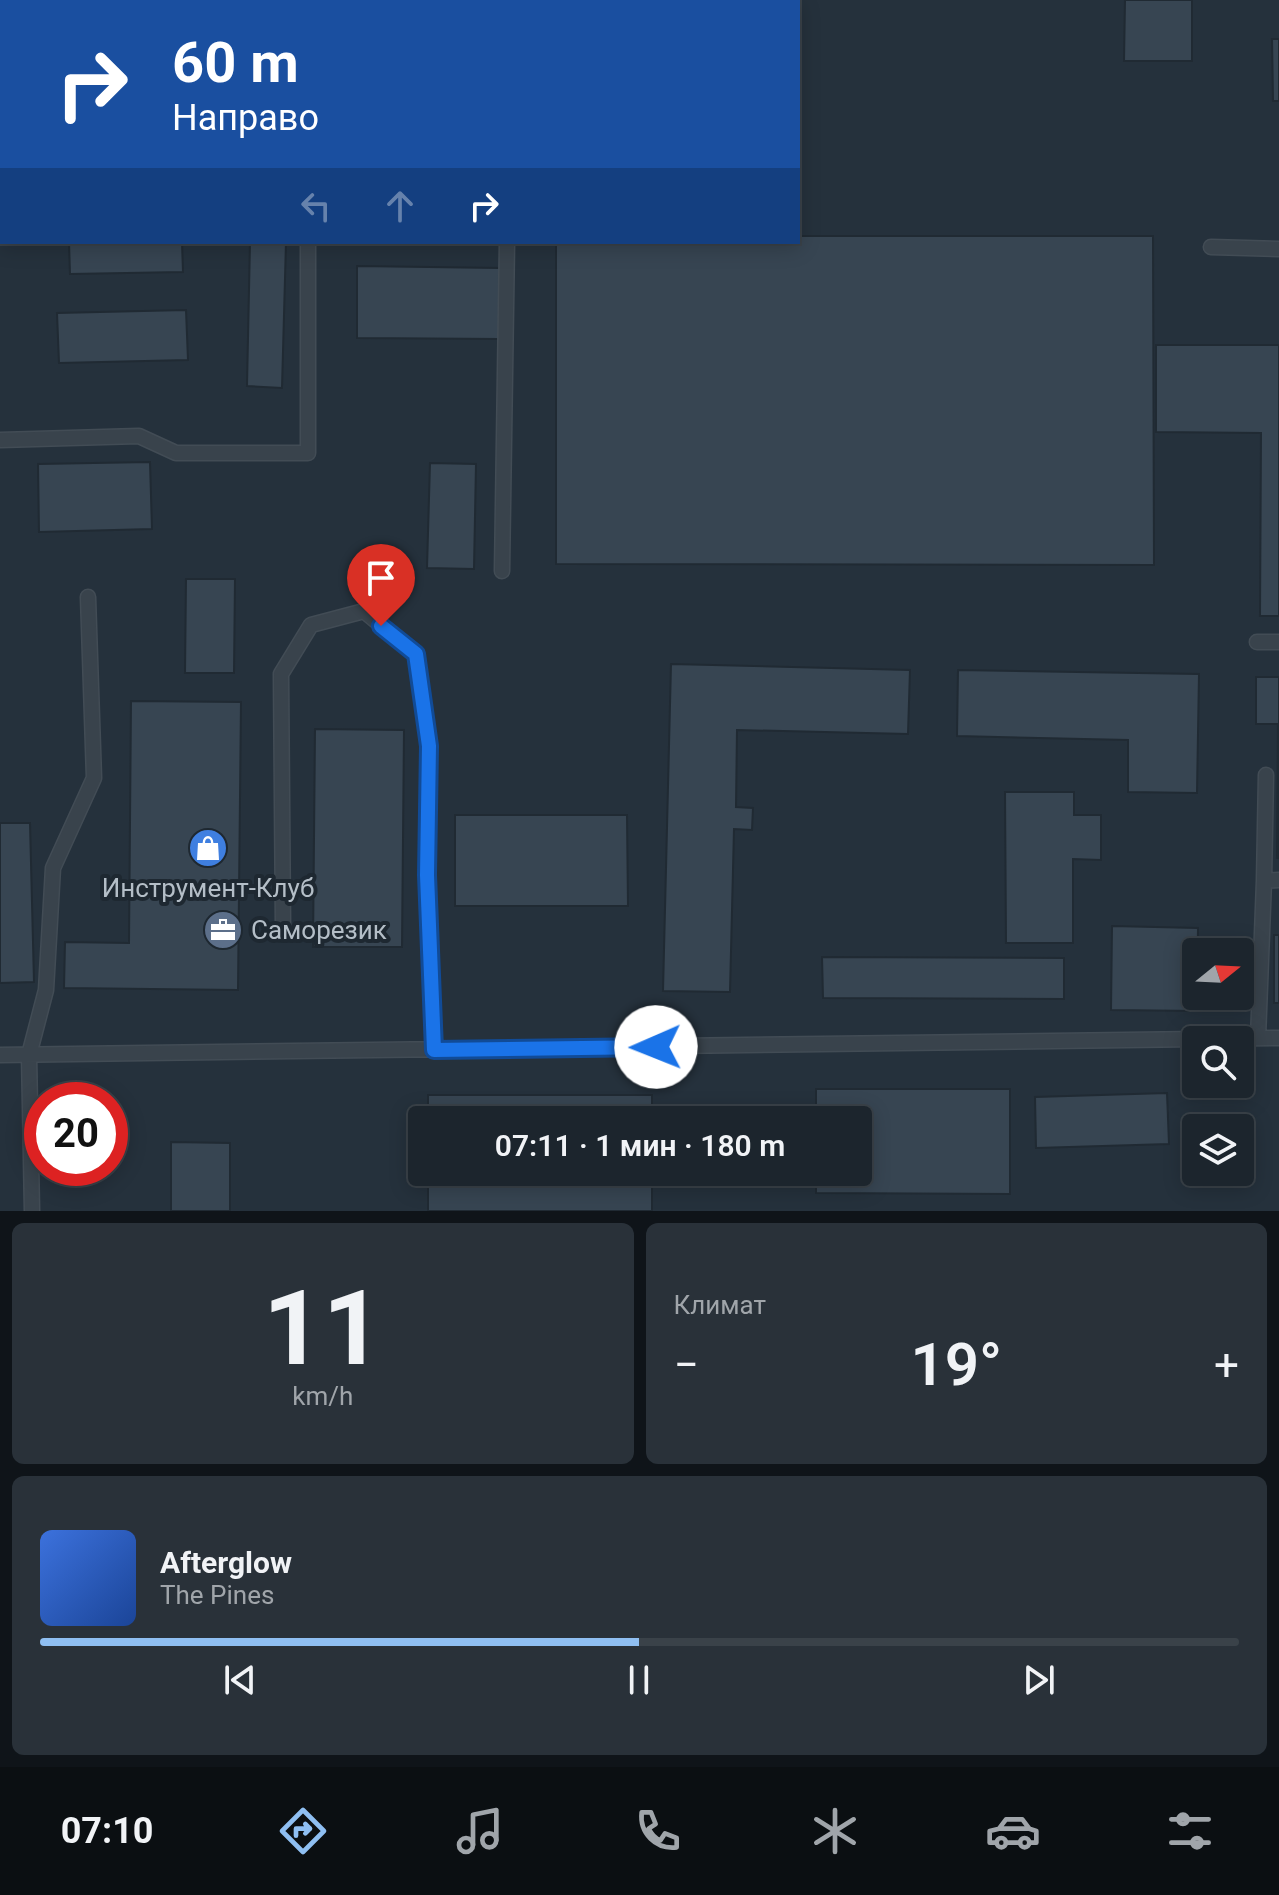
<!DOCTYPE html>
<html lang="ru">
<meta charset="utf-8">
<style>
body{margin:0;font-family:Roboto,sans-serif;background:#293139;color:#f1f3f6;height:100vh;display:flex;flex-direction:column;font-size:30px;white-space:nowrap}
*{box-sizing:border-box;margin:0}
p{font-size:26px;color:#a0a5aa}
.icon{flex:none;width:44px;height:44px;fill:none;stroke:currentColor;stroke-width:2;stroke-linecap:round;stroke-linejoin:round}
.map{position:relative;height:1211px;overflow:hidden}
.details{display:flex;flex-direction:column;gap:12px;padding:12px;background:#0f1419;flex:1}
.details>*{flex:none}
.guide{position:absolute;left:0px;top:0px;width:800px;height:244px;box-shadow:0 4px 20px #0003,0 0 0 2px #3a4249;background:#1a4fa0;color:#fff;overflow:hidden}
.needle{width:52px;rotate:72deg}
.buttons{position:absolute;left:1182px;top:938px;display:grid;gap:16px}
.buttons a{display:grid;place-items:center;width:72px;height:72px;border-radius:8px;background:#1c252d;box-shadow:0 4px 20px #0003,0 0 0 2px #3a4249;font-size:40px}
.speed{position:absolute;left:24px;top:1082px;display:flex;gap:16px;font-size:40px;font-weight:700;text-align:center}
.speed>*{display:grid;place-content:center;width:104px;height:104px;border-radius:50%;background:#1c252d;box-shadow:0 4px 20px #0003,0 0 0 2px #3a4249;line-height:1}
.speed .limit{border:12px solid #d22;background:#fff;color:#111}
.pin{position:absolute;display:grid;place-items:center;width:68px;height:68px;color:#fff;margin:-82px -34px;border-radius:50% 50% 50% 0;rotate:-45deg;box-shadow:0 0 8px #0007}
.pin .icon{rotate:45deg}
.me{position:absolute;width:88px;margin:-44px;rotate:269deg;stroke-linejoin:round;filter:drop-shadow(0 0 6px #0008)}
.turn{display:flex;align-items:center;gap:28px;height:168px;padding:0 40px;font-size:36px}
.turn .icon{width:104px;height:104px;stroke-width:2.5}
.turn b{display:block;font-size:56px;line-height:68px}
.lanes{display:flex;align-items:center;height:76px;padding:0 40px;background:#0003;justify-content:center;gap:40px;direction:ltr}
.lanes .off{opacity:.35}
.big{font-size:60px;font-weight:600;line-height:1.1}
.details .card{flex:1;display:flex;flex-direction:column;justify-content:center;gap:12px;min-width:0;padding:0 28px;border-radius:12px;background:#293139}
.details .dial{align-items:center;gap:0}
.dial b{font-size:104px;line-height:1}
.song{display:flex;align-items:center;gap:24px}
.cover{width:96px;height:96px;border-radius:12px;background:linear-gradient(135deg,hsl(220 70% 55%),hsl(220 70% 35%))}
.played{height:8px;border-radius:4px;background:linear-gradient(90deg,#8fbff2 50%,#3a4249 50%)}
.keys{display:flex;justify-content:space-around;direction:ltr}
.heat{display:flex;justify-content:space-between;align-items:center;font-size:44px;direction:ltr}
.details .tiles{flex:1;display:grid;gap:12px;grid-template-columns:1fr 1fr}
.card:last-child{grid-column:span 2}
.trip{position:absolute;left:408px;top:1106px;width:464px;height:80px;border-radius:8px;background:#1c252d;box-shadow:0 4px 20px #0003,0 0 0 2px #3a4249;font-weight:600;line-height:80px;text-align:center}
.tab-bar{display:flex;height:128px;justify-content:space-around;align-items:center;background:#0b0f12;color:#a0a5aa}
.tab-bar .icon{width:56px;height:56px}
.tab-bar .selected{color:#8fbff2}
.tab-bar b{font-size:36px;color:#f1f3f6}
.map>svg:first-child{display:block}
.building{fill:#374552;stroke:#202a33;stroke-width:2}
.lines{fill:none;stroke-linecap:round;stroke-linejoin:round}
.lane-casing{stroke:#424c55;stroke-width:17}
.lane{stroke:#39434c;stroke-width:14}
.route-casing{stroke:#114b97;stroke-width:20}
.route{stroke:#1a73e8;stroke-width:14}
.labels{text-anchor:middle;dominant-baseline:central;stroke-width:8;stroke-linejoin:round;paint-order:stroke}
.poi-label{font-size:26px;fill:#b4bec7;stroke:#1e2831}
</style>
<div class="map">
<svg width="1279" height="1211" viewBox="0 0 1279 1211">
<rect width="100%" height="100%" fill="#25313c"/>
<path class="building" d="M0,0h72l-70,2v213z
M243,0h53v2h-53z
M1125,0h67v61h-68z
M1272,39h7v62h-6z
M798,236h355l1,329 -598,-1v-322h242z
M69,242h113l1,30 -113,2z
M250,242h36l-4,146 -35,-2z
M357,266l143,2 -1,71 -142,-1z
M186,310l2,50 -129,3 -2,-50z
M1156,345h123v271h-19l1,-183 -105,-1z
M150,462l2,67 -113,3 -1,-68z
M430,463l46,1 -2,105 -47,-1z
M186,579h49l-1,94h-49z
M671,664l239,6 -2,64 -171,-4 -1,77 17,1 -1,22 -18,-1 -4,163 -67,-1z
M958,670l241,4 -2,119 -69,-1v-52l-171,-4z
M1256,677h23v181h-2l1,-134h-22z
M131,701l110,1 -3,288 -174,-2 1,-46 64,1z
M315,729l89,1 -2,217h-89z
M1005,792h69v23h27v45l-28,-1v84h-67z
M455,815h172l1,91h-173z
M0,823h30l4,159 -34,1z
M1112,926l86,2 -1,83 -86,-1z
M1274,935h5v68h-5z
M822,957l242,1v41l-241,-1z
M816,1089h194v105l-194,-1v-21h42v-52h-42z
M1167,1093l2,51 -133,4 -1,-51z
M428,1095h224v25h-224z
M171,1142l59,1v68h-59z
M428,1172h224v39h-224z"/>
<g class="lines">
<g class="lane-casing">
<path id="lane" d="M82,0v2
M309,2v-2
M510,2v-2
M1211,247l68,2
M0,440l139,-4 37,17h132v-211
M502,571l5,-329
M1257,642h22
M1264,881l2,-106
M283,927l-2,-253 30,-49 53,-14 52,43 13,92 -2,129 7,175
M1258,1038l6,-157 15,-1
M0,1055l1279,-17
M32,1211l-3,-156 17,-65 7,-122 41,-90 -6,-181"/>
</g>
<use href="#lane" class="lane"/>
</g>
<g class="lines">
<g class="route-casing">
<path id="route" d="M381,626l35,28 13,92 -2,129 7,175 222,-3"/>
</g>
<use href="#route" class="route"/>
</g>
<defs>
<g id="shop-disc" transform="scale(2)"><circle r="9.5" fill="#3f7fe0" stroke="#1e2831"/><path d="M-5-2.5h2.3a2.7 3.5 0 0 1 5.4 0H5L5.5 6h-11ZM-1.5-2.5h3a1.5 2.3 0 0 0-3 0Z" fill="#fff"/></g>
<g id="office-disc" transform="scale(2)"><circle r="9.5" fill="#5c6f8a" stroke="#1e2831"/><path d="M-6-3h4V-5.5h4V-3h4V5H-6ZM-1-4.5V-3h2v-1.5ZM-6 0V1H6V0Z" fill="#fff"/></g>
</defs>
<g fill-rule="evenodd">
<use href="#shop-disc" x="208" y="848"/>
<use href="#office-disc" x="223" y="930"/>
</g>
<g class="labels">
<g class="poi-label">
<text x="208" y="888">Инструмент-Клуб</text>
<text x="251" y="930" text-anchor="start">Саморезик</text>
</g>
</g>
</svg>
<div class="buttons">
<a><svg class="needle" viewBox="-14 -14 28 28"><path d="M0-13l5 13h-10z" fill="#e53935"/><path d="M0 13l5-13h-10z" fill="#a0a5aa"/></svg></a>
<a><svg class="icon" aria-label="search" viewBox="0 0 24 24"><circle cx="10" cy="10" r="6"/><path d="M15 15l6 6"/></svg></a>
<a><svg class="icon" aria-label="layers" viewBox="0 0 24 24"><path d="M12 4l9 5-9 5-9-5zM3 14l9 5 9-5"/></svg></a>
</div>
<div class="speed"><div class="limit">20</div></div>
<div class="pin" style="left:381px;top:626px;background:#d93025"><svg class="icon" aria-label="arrive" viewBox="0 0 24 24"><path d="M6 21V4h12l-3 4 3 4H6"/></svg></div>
<svg class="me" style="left:656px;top:1047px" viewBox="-20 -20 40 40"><circle r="19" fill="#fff"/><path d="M0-13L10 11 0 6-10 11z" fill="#1a73e8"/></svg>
<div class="trip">07:11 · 1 мин · 180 m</div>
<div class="guide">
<div class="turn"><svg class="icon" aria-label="right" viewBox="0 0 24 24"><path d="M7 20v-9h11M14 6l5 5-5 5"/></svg><div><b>60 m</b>Направо</div></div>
<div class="lanes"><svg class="icon off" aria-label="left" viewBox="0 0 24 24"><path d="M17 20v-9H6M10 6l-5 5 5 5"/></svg><svg class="icon off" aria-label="ahead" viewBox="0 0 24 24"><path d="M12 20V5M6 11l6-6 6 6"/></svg><svg class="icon" aria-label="right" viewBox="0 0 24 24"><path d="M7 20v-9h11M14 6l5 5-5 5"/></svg></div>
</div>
</div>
<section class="details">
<div class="tiles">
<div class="card dial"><b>11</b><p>km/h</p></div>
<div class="card"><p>Климат</p>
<div class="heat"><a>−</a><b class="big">19°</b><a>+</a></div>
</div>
<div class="card">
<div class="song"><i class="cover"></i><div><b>Afterglow</b><p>The Pines</p></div></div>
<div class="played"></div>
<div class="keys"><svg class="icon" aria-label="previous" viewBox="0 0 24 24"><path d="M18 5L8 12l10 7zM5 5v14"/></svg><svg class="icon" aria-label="pause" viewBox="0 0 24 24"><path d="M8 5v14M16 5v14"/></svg><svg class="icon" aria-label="next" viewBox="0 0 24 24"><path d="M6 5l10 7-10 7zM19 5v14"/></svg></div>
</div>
</div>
</section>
<nav class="tab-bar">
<b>07:10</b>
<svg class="icon selected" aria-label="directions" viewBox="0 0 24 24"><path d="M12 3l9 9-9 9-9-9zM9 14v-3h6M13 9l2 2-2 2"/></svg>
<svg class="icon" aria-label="music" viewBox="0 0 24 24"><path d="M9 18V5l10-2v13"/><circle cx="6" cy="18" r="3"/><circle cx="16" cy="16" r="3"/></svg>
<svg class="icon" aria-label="phone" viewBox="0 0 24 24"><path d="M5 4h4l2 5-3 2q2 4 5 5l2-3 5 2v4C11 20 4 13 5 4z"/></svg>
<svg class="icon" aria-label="climate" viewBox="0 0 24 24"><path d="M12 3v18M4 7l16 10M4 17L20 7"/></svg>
<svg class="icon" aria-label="car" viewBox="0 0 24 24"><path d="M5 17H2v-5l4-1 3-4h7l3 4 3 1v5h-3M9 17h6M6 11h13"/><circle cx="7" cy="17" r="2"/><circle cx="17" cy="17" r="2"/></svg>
<svg class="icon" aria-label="filters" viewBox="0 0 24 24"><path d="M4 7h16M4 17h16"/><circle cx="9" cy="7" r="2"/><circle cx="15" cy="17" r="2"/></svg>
</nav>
